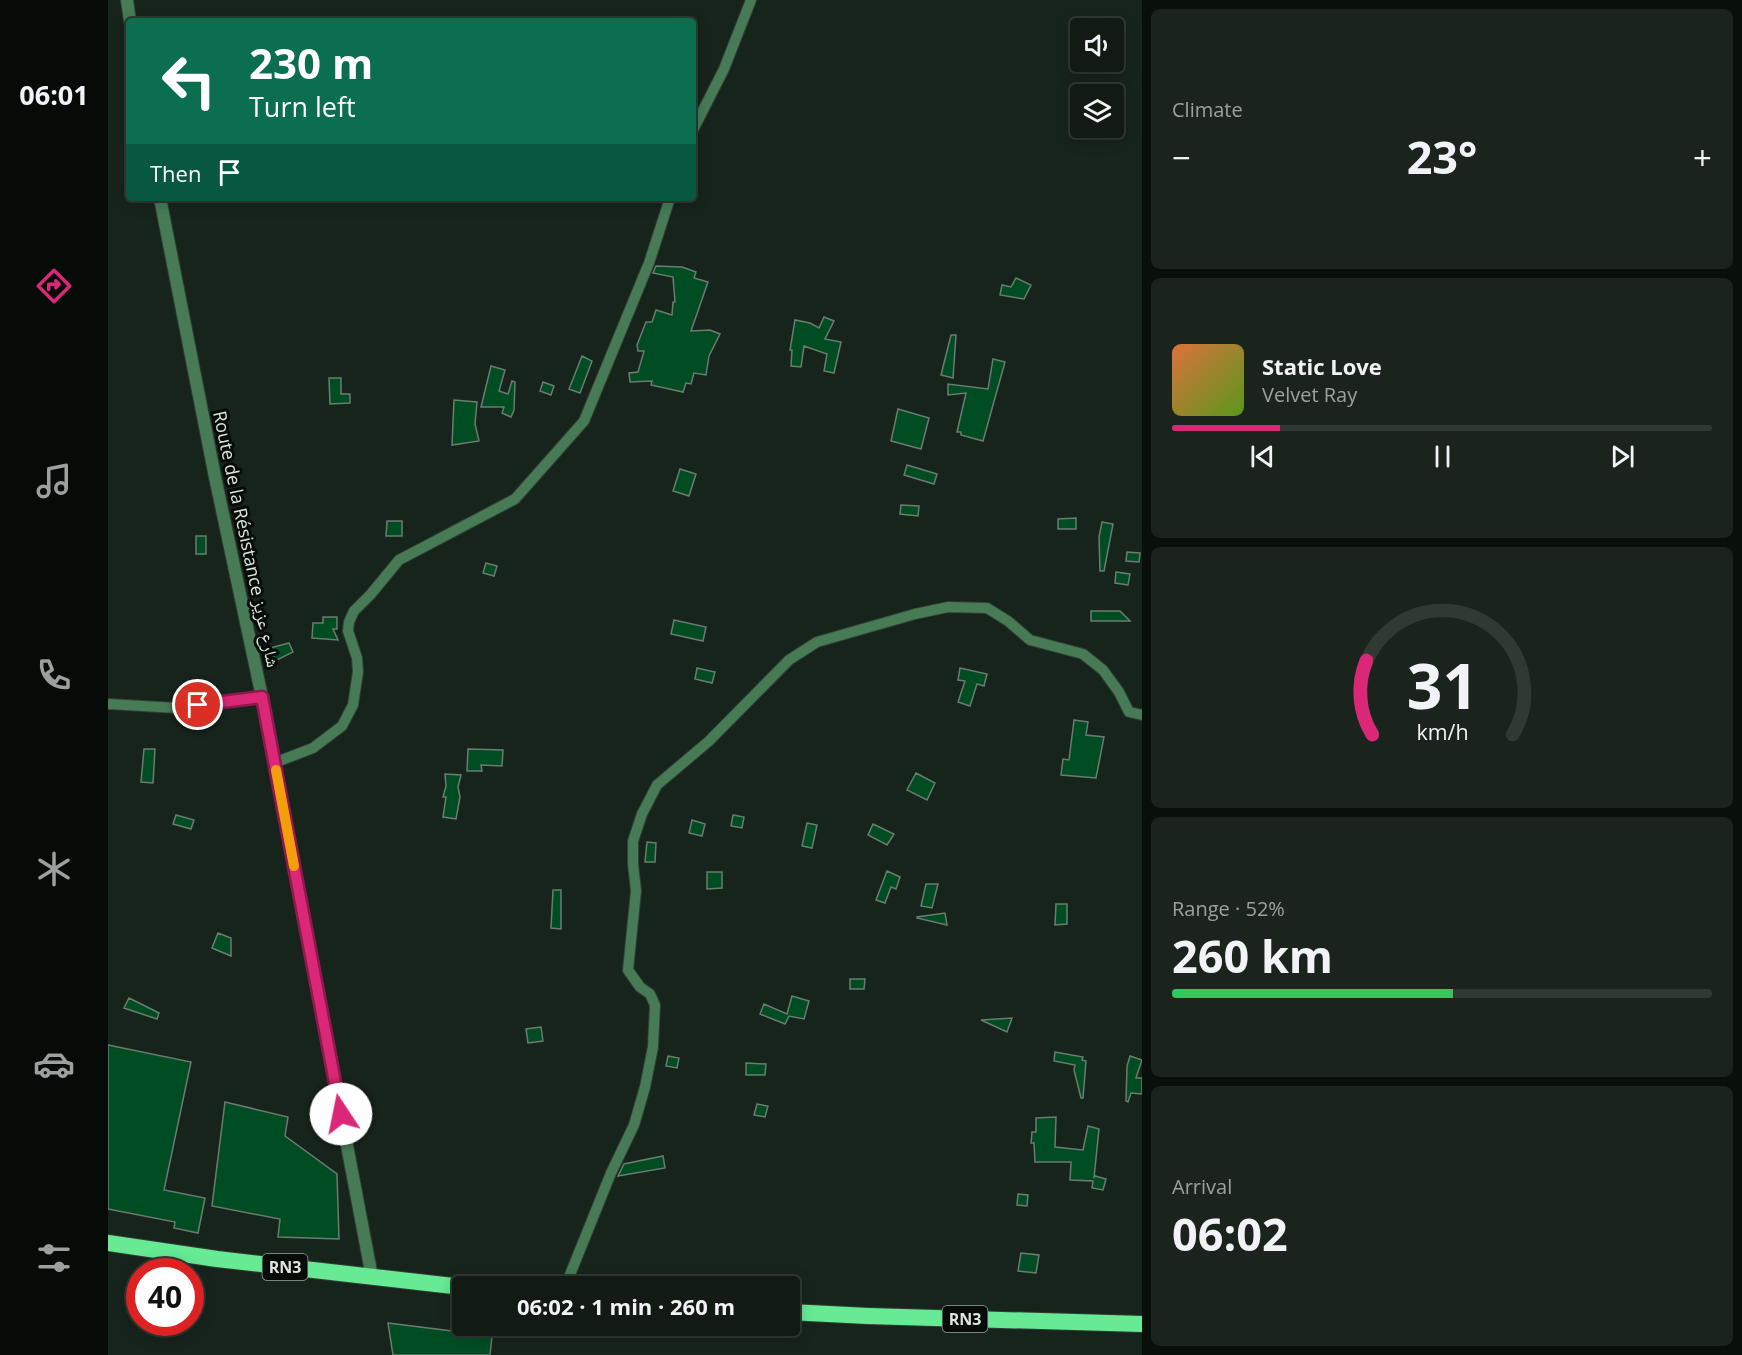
<!DOCTYPE html>
<meta charset="utf-8">
<style>
body{margin:0;font-family:"Open Sans","Noto Naskh Arabic",sans-serif;background:#1a241d;color:#f1f3f6;height:100vh;display:flex;flex-direction:column;font-size:22px;white-space:nowrap}
*{box-sizing:border-box;margin:0}
p{font-size:20px;color:#9ca1a0}
.icon{flex:none;width:33px;height:33px;fill:none;stroke:currentColor;stroke-width:2;stroke-linecap:round;stroke-linejoin:round}
.map{position:relative;flex:1;overflow:hidden}
.details{display:flex;flex-direction:column;gap:9px;padding:9px;background:#090f0b;width:600px}
.details>*{flex:none}
.guide{position:absolute;left:18px;top:18px;width:570px;height:183px;border-radius:6px;box-shadow:0 3px 15px #0003,0 0 0 2px #303934;background:#0b6e4f;color:#fff;overflow:hidden}
.controls{position:absolute;left:962px;top:18px;display:grid;gap:12px}
.controls a{display:grid;place-items:center;width:54px;height:54px;border-radius:6px;background:#111b14;box-shadow:0 3px 15px #0003,0 0 0 2px #303934;font-size:30px}
.speed{position:absolute;left:18px;top:1258px;display:flex;gap:12px;font-size:30px;font-weight:700;text-align:center}
.speed>*{display:grid;place-content:center;width:78px;height:78px;border-radius:50%;background:#111b14;box-shadow:0 3px 15px #0003,0 0 0 2px #303934;line-height:1}
.speed .limit{border:9px solid #d22;background:#fff;color:#111}
.pin{position:absolute;display:grid;place-items:center;width:51px;height:51px;color:#fff;margin:-26px;border:3px solid #fff;border-radius:50%;box-shadow:0 2px 6px #0007}
.me{position:absolute;width:66px;margin:-33px;rotate:349deg;stroke-linejoin:round;filter:drop-shadow(0 0 4px #0008)}
.turn{display:flex;align-items:center;gap:21px;height:126px;padding:0 24px;font-size:27px}
.turn .icon{width:78px;height:78px;stroke-width:2.5}
.turn b{display:block;font-size:42px;line-height:51px}
.then{display:flex;align-items:center;height:57px;padding:0 24px;background:#0003;gap:12px;font-size:22px}
.big{font-size:45px;font-weight:700;line-height:1.1}
.details .tile{flex:1;display:flex;flex-direction:column;justify-content:center;gap:9px;min-width:0;padding:0 21px;border-radius:9px;background:#1a241d}
.details .dial{align-items:center;gap:0}
.dial svg{height:156px;overflow:visible;fill:none;stroke:#303934;stroke-width:7;stroke-linecap:round;text-anchor:middle}
.dial text{fill:#f1f3f6;stroke:none}
.song{display:flex;align-items:center;gap:18px}
.cover{width:72px;height:72px;border-radius:9px;background:linear-gradient(135deg,hsl(20 70% 55%),hsl(90 70% 35%))}
.played{height:6px;border-radius:3px;background:linear-gradient(90deg,#db2777 20%,#303934 20%)}
.keys{display:flex;justify-content:space-around;direction:ltr}
.heat{display:flex;justify-content:space-between;align-items:center;font-size:33px;direction:ltr}
.charge{height:9px;border-radius:4px;background:linear-gradient(90deg,#34c759 52%,#303934 0)}
.trip{position:absolute;left:344px;top:1276px;width:348px;height:60px;border-radius:6px;background:#111b14;box-shadow:0 3px 15px #0003,0 0 0 2px #303934;font-weight:700;line-height:60px;text-align:center}
main{display:flex;flex:1;min-height:0}
.tabs{display:flex;flex-direction:column;width:108px;justify-content:space-around;align-items:center;background:#070b08;color:#9ca1a0}
.tabs .icon{width:42px;height:42px}
.tabs .on{color:#db2777}
.tabs b{font-size:27px;color:#f1f3f6}
.map>svg:first-child{display:block}
.building{fill:#004d24;stroke:#6c7b70;stroke-width:1.5}
.lines{fill:none;stroke-linecap:round;stroke-linejoin:round}
.minor-casing{stroke:#333f36;stroke-width:12}
.tertiary-casing{stroke:#333f36;stroke-width:14}
.trunk-casing{stroke:#333f36;stroke-width:18}
.minor{stroke:#467b56;stroke-width:10}
.tertiary{stroke:#467b56;stroke-width:12}
.trunk{stroke:#66ea94;stroke-width:16}
.route-casing{stroke:#8e194d;stroke-width:15}
.route{stroke:#db2777;stroke-width:10}
.slow{stroke:#f59e0b;stroke-width:10}
.labels{text-anchor:middle;dominant-baseline:central;stroke-width:6;stroke-linejoin:round;paint-order:stroke}
.shield{fill:#070c08;stroke:#9ca49e;stroke-width:1.5}
.shield-label{font-size:16px;font-weight:bold;fill:#dce5de}
.street-label{font-size:18px;fill:#dce5de;stroke:#070c08}
</style>
<main>
<nav class="tabs">
<b>06:01</b>
<svg class="icon on" aria-label="directions" viewBox="0 0 24 24"><path d="M12 3l9 9-9 9-9-9zM9 14v-3h6M13 9l2 2-2 2"/></svg>
<svg class="icon" aria-label="music" viewBox="0 0 24 24"><path d="M9 18V5l10-2v13"/><circle cx="6" cy="18" r="3"/><circle cx="16" cy="16" r="3"/></svg>
<svg class="icon" aria-label="phone" viewBox="0 0 24 24"><path d="M5 4h4l2 5-3 2q2 4 5 5l2-3 5 2v4C11 20 4 13 5 4z"/></svg>
<svg class="icon" aria-label="climate" viewBox="0 0 24 24"><path d="M12 3v18M4 7l16 10M4 17L20 7"/></svg>
<svg class="icon" aria-label="car" viewBox="0 0 24 24"><path d="M5 17H2v-5l4-1 3-4h7l3 4 3 1v5h-3M9 17h6M6 11h13"/><circle cx="7" cy="17" r="2"/><circle cx="17" cy="17" r="2"/></svg>
<svg class="icon" aria-label="filters" viewBox="0 0 24 24"><path d="M4 7h16M4 17h16"/><circle cx="9" cy="7" r="2"/><circle cx="15" cy="17" r="2"/></svg>
</nav>
<div class="map">
<svg width="1034" height="1355" viewBox="0 0 1034 1355">
<rect width="100%" height="100%" fill="#17241b"/>
<path class="building" d="M548,266l26,1 14,5 -2,6 14,4 -17,49 19,-1 10,4 -11,22 -3,19 -12,-2 -3,11 -5,-1 -3,9 -32,-7 1,-4 -22,1 -1,-9 9,-1 6,-21h-6l-1,-6 9,-23h6l4,-12 16,5 1,-13h2l-2,-25 -20,-4z
M908,278l15,7 -7,14 -24,-4 2,-10 9,2z
M716,317l10,4 -9,18 16,3 -7,31 -10,-2 3,-17 -23,-8 -3,21 -10,-1 1,-16h-2l5,-30 15,3 9,5z
M843,335h5l-3,43 -12,-3z
M474,356l10,5 -12,32 -11,-4z
M885,359l12,3 -22,79 -22,-6v-3h-4l9,-39 -18,2v-11l40,5z
M383,366l14,4 -6,21 9,3 4,-13 3,1 -1,28 -3,7 -9,-4 2,-6h-23z
M221,378h12v16h9v9l-20,1z
M435,382l11,4 -3,9 -11,-4z
M346,400l23,2 -2,22 4,17 -27,4z
M790,409l31,9 -8,31 -30,-8z
M799,465l30,9 -3,10 -30,-9z
M572,469l16,5 -7,22 -16,-5z
M793,505l18,1 -1,10 -18,-2z
M968,518v11h-18v-10z
M279,521h15v15h-16z
M994,522l11,2 -9,47h-4l-1,-34z
M88,536h10v18h-10z
M1019,552l13,1 -1,9 -13,-1z
M378,563l11,3 -3,10 -11,-3z
M1008,572l14,2 -2,11 -13,-2z
M983,611h29l10,10h-39z
M215,617h14v12h-4l5,11 -26,-2 1,-15h10z
M566,620l32,7 -3,14 -32,-7z
M181,643l4,9 -18,9 -2,-5h-2l-1,-8z
M589,668l18,4 -3,11 -17,-4z
M852,668l27,6 -3,12 -7,-2 -7,22 -12,-4 7,-21 -7,-1z
M966,720l14,2 -2,13 18,2 -8,41 -35,-3 2,-16 6,1z
M36,749h11l-2,34 -12,-1z
M360,749l35,1 -1,16 -21,-1 1,6h-15z
M808,773l19,10 -8,17 -20,-10z
M337,774l16,1 -3,12 2,10 -4,22 -13,-2 3,-20h-3l3,-11z
M68,815l18,5 -3,9 -18,-5z
M625,815l11,2 -2,11 -11,-2z
M584,820l13,4 -3,12 -13,-3z
M699,823l10,2 -5,23 -10,-2z
M765,824l21,10 -7,11 -19,-10z
M539,842l9,1 -1,19h-10z
M779,871l13,6 -4,12 -5,-2 -6,16 -9,-3z
M599,872h15v16l-15,1z
M818,884h12l-6,24 -11,-2z
M445,890h8v39l-10,-1z
M948,904h11v20l-12,1z
M837,913l2,12 -30,-7v-1z
M110,933l13,5v18l-19,-8z
M742,979h15l-1,10h-14z
M684,996l17,5 -5,18 -15,-3 -4,8 -25,-10 4,-10 23,10z
M21,998l30,15 -2,6 -33,-11z
M904,1018l-5,14 -26,-12z
M433,1027l2,14 -15,2 -2,-14z
M0,1045l83,17 -27,128 41,8 -7,35 -24,-5 1,-6 -67,-13z
M947,1052l28,5 -1,3 4,1 -3,37h-2l-7,-28 1,-5 -21,-4z
M560,1056l11,2 -2,10 -11,-2z
M1022,1056l12,4 -6,18h6v16l-11,-1 -3,9 -2,-1 1,-35z
M638,1063l20,1 -1,11h-19z
M117,1102l63,15 -3,19 52,38 2,65 -61,-2 2,-18 -68,-13z
M649,1104l11,2 -3,11 -11,-2z
M948,1117l-1,30 28,3 5,-24 11,3 -5,49 1,-2 11,3 -3,11 -11,-2 1,-7 -23,-1 1,-18h-36l-1,-19h-3l1,-11h4v-14z
M555,1156l2,12 -47,8 6,-12z
M910,1194l10,1 -1,11 -10,-1z
M913,1253l18,2 -3,18 -18,-2z
M280,1323l104,13 -2,19h-97z"/>
<g class="lines">
<g class="minor-casing">
<path id="minor" d="M585,130l31,-61 27,-69
M0,704l69,4 85,-11
M166,763l39,-15 29,-22 11,-21 5,-33 -1,-14 -9,-27 1,-9 5,-11 17,-17 28,-34 116,-61 69,-78 65,-158 21,-65
M457,1287l46,-114 23,-48 11,-38 8,-40 2,-42 -5,-11 -10,-7 -12,-17 8,-79 -3,-27v-23l9,-27 15,-29 52,-44 80,-81 28,-18 98,-28 33,-7 39,1 21,13 22,19 53,14 20,16 16,22 10,20 13,3"/>
</g>
<g class="tertiary-casing">
<path id="tertiary" d="M19,0l3,21
M52,198l55,279 47,220 110,580"/>
</g>
<g class="trunk-casing">
<path id="trunk" d="M0,1243l109,16 245,28
M681,1312l79,4 274,8"/>
</g>
<use href="#minor" class="minor"/>
<use href="#tertiary" class="tertiary"/>
<use href="#trunk" class="trunk"/>
</g>
<g class="lines">
<g class="route-casing">
<path id="route" d="M90,705l64,-8 79,417"/>
</g>
<use href="#route" class="route"/>
<path class="slow" d="M168,770l18,96"/>
</g>
<g class="labels">
<g class="shield">
<rect x="154.5" y="1254" width="45" height="26" rx="4.5"/>
<rect x="834.5" y="1306" width="45" height="26" rx="4.5"/>
</g>
<g class="shield-label">
<text x="177" y="1267">RN3</text>
<text x="857" y="1319">RN3</text>
</g>
<g class="street-label">
<text transform="translate(139 539) rotate(78)">Route de la Résistance شارع عزيز</text>
</g>
</g>
</svg>
<div class="controls">
<a><svg class="icon" aria-label="sound" viewBox="0 0 24 24"><path d="M4 9h4l5-4v14l-5-4H4zM17 9q2 3 0 6"/></svg></a>
<a><svg class="icon" aria-label="layers" viewBox="0 0 24 24"><path d="M12 4l9 5-9 5-9-5zM3 14l9 5 9-5"/></svg></a>
</div>
<div class="speed"><div class="limit">40</div></div>
<div class="pin" style="left:90px;top:705px;background:#d93025"><svg class="icon" aria-label="arrive" viewBox="0 0 24 24"><path d="M6 21V4h12l-3 4 3 4H6"/></svg></div>
<svg class="me" style="left:233px;top:1114px" viewBox="-20 -20 40 40"><circle r="19" fill="#fff"/><path d="M0-13L10 11 0 6-10 11z" fill="#db2777"/></svg>
<div class="trip">06:02 · 1 min · 260 m</div>
<div class="guide">
<div class="turn"><svg class="icon" aria-label="left" viewBox="0 0 24 24"><path d="M17 20v-9H6M10 6l-5 5 5 5"/></svg><div><b>230 m</b>Turn left</div></div>
<div class="then">Then<svg class="icon" aria-label="arrive" viewBox="0 0 24 24"><path d="M6 21V4h12l-3 4 3 4H6"/></svg></div>
</div>
</div>
<section class="details">
<div class="tile"><p>Climate</p>
<div class="heat"><a>−</a><b class="big">23°</b><a>+</a></div>
</div>
<div class="tile">
<div class="song"><i class="cover"></i><div><b>Static Love</b><p>Velvet Ray</p></div></div>
<div class="played"></div>
<div class="keys"><svg class="icon" aria-label="previous" viewBox="0 0 24 24"><path d="M18 5L8 12l10 7zM5 5v14"/></svg><svg class="icon" aria-label="pause" viewBox="0 0 24 24"><path d="M8 5v14M16 5v14"/></svg><svg class="icon" aria-label="next" viewBox="0 0 24 24"><path d="M6 5l10 7-10 7zM19 5v14"/></svg></div>
</div>
<div class="tile dial"><svg viewBox="0 0 100 80">
<path d="M14 69A42 42 0 1 1 86 69"/>
<path d="M14 69A42 42 0 0 1 11 31" stroke="#db2777"/>
<text x="50" y="56" font-size="32" font-weight="700">31</text>
<text x="50" y="72" font-size="11">km/h</text>
</svg></div>
<div class="tile"><p>Range · 52%</p><b class="big">260 km</b><div class="charge"></div></div>
<div class="tile"><p>Arrival</p><b class="big">06:02</b></div>
</section>
</main>
